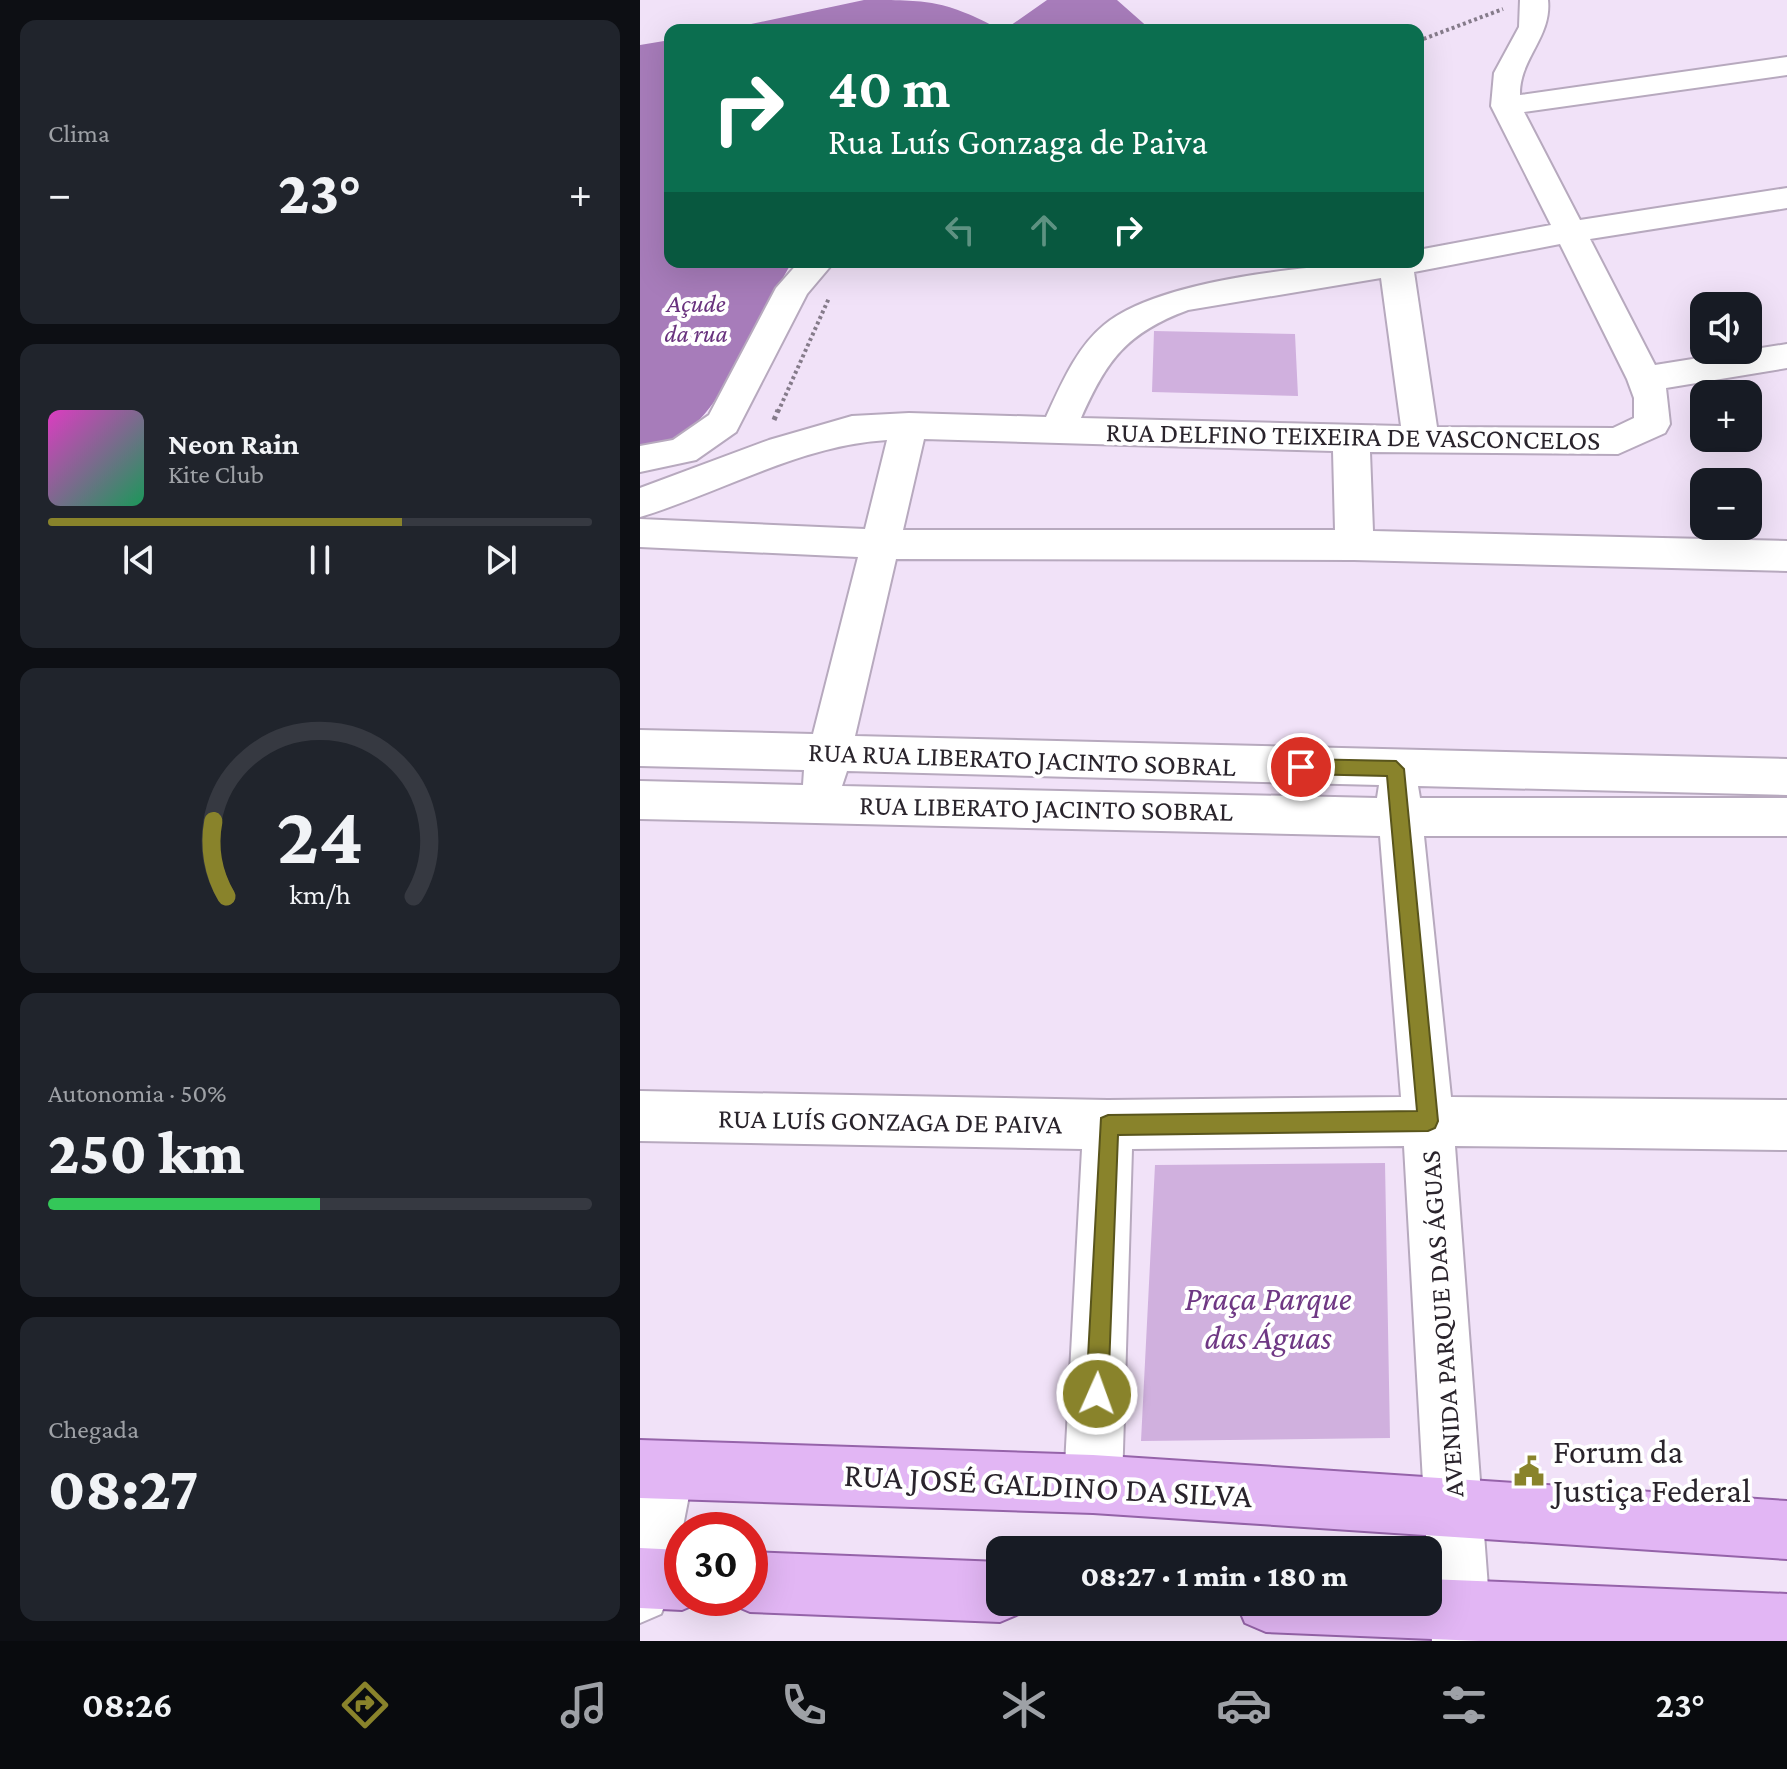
<!DOCTYPE html>
<html lang="pt">
<meta charset="utf-8">
<style>
body{margin:0;font-family:"Crimson Pro",serif;background:#20242c;color:#f1f3f6;height:100vh;display:flex;flex-direction:column;font-size:30px;white-space:nowrap}
*{box-sizing:border-box;margin:0}
p{font-size:26px;color:#9ea1a6}
.icon{flex:none;width:44px;height:44px;fill:none;stroke:currentColor;stroke-width:2;stroke-linecap:round;stroke-linejoin:round}
.map{position:relative;flex:1;overflow:hidden}
.sheet{display:flex;flex-direction:column;gap:20px;padding:20px;background:#0d0f14;width:640px}
.sheet>*{flex:none}
.guide{position:absolute;left:24px;top:24px;width:760px;height:244px;border-radius:16px;box-shadow:0 8px 32px #0002;background:#0b6e4f;color:#fff;overflow:hidden}
.buttons{position:absolute;left:1050px;top:292px;display:grid;gap:16px}
.buttons a{display:grid;place-items:center;width:72px;height:72px;border-radius:16px;background:#171b24;box-shadow:0 8px 32px #0002;font-size:40px}
.speed{position:absolute;left:24px;top:1512px;display:flex;gap:16px;font-size:40px;font-weight:700;text-align:center}
.speed>*{display:grid;place-content:center;width:104px;height:104px;border-radius:50%;background:#171b24;box-shadow:0 8px 32px #0002;line-height:1}
.speed .limit{border:12px solid #d22;background:#fff;color:#111}
.pin{position:absolute;display:grid;place-items:center;width:68px;height:68px;color:#fff;margin:-34px;border:4px solid #fff;border-radius:50%;box-shadow:0 2px 8px #0007}
.me{position:absolute;width:88px;margin:-44px;rotate:2deg;stroke-linejoin:round;filter:drop-shadow(0 0 6px #0008)}
.turn{display:flex;align-items:center;gap:28px;height:168px;padding:0 32px;font-size:36px}
.turn .icon{width:104px;height:104px;stroke-width:2.5}
.turn b{display:block;font-size:56px;line-height:68px}
.lanes{display:flex;align-items:center;height:76px;padding:0 32px;background:#0003;justify-content:center;gap:40px;direction:ltr}
.lanes .off{opacity:.35}
.big{font-size:60px;font-weight:800;line-height:1.1}
.sheet .tile{flex:1;display:flex;flex-direction:column;justify-content:center;gap:12px;min-width:0;padding:0 28px;border-radius:16px;background:#20242c}
.sheet .dial{align-items:center;gap:0}
.dial svg{height:208px;overflow:visible;fill:none;stroke:#363941;stroke-width:7;stroke-linecap:round;text-anchor:middle}
.dial text{fill:#f1f3f6;stroke:none}
.song{display:flex;align-items:center;gap:24px}
.cover{width:96px;height:96px;border-radius:12px;background:linear-gradient(135deg,hsl(310 70% 55%),hsl(150 70% 35%))}
.played{height:8px;border-radius:4px;background:linear-gradient(90deg,#89832b 65%,#363941 65%)}
.keys{display:flex;justify-content:space-around;direction:ltr}
.heat{display:flex;justify-content:space-between;align-items:center;font-size:44px;direction:ltr}
.charge{height:12px;border-radius:6px;background:linear-gradient(90deg,#34c759 50%,#363941 0)}
.trip{position:absolute;left:346px;top:1536px;width:456px;height:80px;border-radius:16px;background:#171b24;box-shadow:0 8px 32px #0002;font-weight:800;line-height:80px;text-align:center}
.dock{display:flex;height:128px;justify-content:space-around;align-items:center;background:#090b0e;color:#9ea1a6}
.dock .icon{width:56px;height:56px}
.dock .on{color:#89832b}
.dock b{font-size:36px;color:#f1f3f6}
main{display:flex;flex:1;min-height:0}
.map>svg:first-child{display:block}
.green{fill:#d0b0de}
.water{fill:#a77cba}
.lines{fill:none;stroke-linecap:round;stroke-linejoin:round}
.minor-casing{stroke:#b7a9be;stroke-width:4}
.major-casing{stroke:#9563a9;stroke-width:4}
.path-far1{stroke:#857b8a;stroke-width:4;stroke-dasharray:3 3;stroke-linecap:butt}
.path{stroke:#857b8a;stroke-width:5;stroke-dasharray:4 4;stroke-linecap:butt}
.minor{fill:#fff;fill-rule:evenodd}
.major{fill:#e2b6f4;fill-rule:evenodd}
.route{fill:#89832b;stroke:#59551c;stroke-width:2}
.labels{text-anchor:middle;dominant-baseline:central;stroke-width:8;stroke-linejoin:round;paint-order:stroke}
.far-water-label{font-size:26px;font-style:italic;fill:#69327e;stroke:#fff}
.street-label{font-size:28px;fill:#2a242c;stroke:#fff}
.near-park-label{font-size:34px;font-style:italic;fill:#6f3884;stroke:#fff}
.near-poi-label{font-size:34px;fill:#2a242c;stroke:#fff;text-anchor:start}
.near-street-label{font-size:34px;fill:#2a242c;stroke:#fff}
</style>
<main>
<section class="sheet">
<div class="tile"><p>Clima</p>
<div class="heat"><a>−</a><b class="big">23°</b><a>+</a></div>
</div>
<div class="tile">
<div class="song"><i class="cover"></i><div><b>Neon Rain</b><p>Kite Club</p></div></div>
<div class="played"></div>
<div class="keys"><svg class="icon" aria-label="previous" viewBox="0 0 24 24"><path d="M18 5L8 12l10 7zM5 5v14"/></svg><svg class="icon" aria-label="pause" viewBox="0 0 24 24"><path d="M8 5v14M16 5v14"/></svg><svg class="icon" aria-label="next" viewBox="0 0 24 24"><path d="M6 5l10 7-10 7zM19 5v14"/></svg></div>
</div>
<div class="tile dial"><svg viewBox="0 0 100 80">
<path d="M14 69A42 42 0 1 1 86 69"/>
<path d="M14 69A42 42 0 0 1 9 40" stroke="#89832b"/>
<text x="50" y="56" font-size="32" font-weight="700">24</text>
<text x="50" y="72" font-size="11">km/h</text>
</svg></div>
<div class="tile"><p>Autonomia · 50%</p><b class="big">250 km</b><div class="charge"></div></div>
<div class="tile"><p>Chegada</p><b class="big">08:27</b></div>
</section>
<div class="map">
<svg width="1147" height="1641" viewBox="0 0 1147 1641">
<rect width="100%" height="100%" fill="#f1e2f8"/>
<path class="green" d="M514,331l141,3 3,62 -146,-4z
M745,1163l5,275 -249,3 14,-276z"/>
<path class="water" d="M224,0c64,0 81,0 137,30h-278z
M407,0h70l34,30h-147z
M30,40v222h122c-26,44 -61,128 -96,161 -15,15 -36,22 -56,22v-400z"/>
<g class="lines">
<g class="minor-casing">
<path id="minor" d="M880,0h28c4,37 -29,59 -28,95l267,-38v18l-263,37 56,108 207,-32v20l-197,31 65,126 132,-21v24l-121,20 4,36 -5,9 -47,21 -248,-2 3,79 414,10v30l-433,-11 -458,-1 -41,177 932,23v36l-369,-9 2,12h367v38h-363l27,261 336,3v50l-332,-4 37,495h-60l-28,-495 -272,3 -10,335 -9,20 -20,9 -20,-9 -9,-20 18,-335 -442,-8v-50l468,9 293,-3 -21,-261 -740,-17v-38l163,4 1,-15 -164,-4v-36l173,4 45,-177 -218,-10v-28l225,10 22,-89c-87,5 -164,52 -247,77v-29l129,-48 83,-24 57,-3 137,4c15,-32 30,-69 58,-92 60,-50 236,-63 314,-63v-12l133,-25 -60,-119 3,-33 25,-46zM920,244l67,135 7,19v20l-21,10 -176,-1 -23,-155zM741,278l20,148 -320,-8c26,-58 45,-85 107,-108zM284,439l409,12 2,79h-432zM207,771l532,14 -2,13 -535,-12z
M159,262h35l-27,32 -71,138 -40,28 -56,12v-26l33,-6 36,-25 67,-127z
M25,1441l20,9 9,20 -24,123 -9,21 -21,9v-162l5,-11z"/>
</g>
<g class="major-casing">
<path id="major" d="M0,1440l453,15 694,46v58l-694,-46 -453,-15z
M0,1548l42,2v48h22l-1,3 -21,9 -42,-2z
M110,1552l250,10v40h26l-5,11 -21,9 -250,-10 -21,-9 -2,-5h23z
M788,1579l359,15v47h-307l-214,-9 -21,-9 -9,-21h192z"/>
</g>
<path class="path-far1" d="M778,41l85,-32
M138,412l51,-114"/>
<path class="path" d="M134,420l4,-10"/>
<use href="#minor" class="minor"/>
<use href="#major" class="major"/>
</g>
<path class="route" d="M661,759l95,2 8,8 34,352 -3,7 -7,3 -310,4 -10,259 -3,8 -8,3 -8,-3 -3,-8 15,-276 7,-3 309,-4 -30,-335 -86,-2 -9,-7z"/>
<defs>
<g id="civic-bare" transform="scale(2.4)"><path d="M-.6-6.5H3V-4.5H.6V-3L4-1V1h2V6H-6V1h2V-1L-.6-3ZM-1.2 2.5V6h2.4V2.5Z" fill="#89832b" stroke="#fff" stroke-width="2.5" paint-order="stroke"/></g>
</defs>
<g fill-rule="evenodd">
<use href="#civic-bare" x="889" y="1471"/>
</g>
<g class="labels">
<g class="far-water-label">
<text x="56" y="303">Açude<tspan x="56" dy="30">da rua</tspan></text>
</g>
<g class="street-label">
<text transform="translate(713 436) rotate(1)">RUA DELFINO TEIXEIRA DE VASCONCELOS</text>
<text transform="translate(382 759) rotate(2)">RUA RUA LIBERATO JACINTO SOBRAL</text>
<text transform="translate(406 808) rotate(1)">RUA LIBERATO JACINTO SOBRAL</text>
<text transform="translate(250 1121) rotate(1)">RUA LUÍS GONZAGA DE PAIVA</text>
<text transform="translate(802 1324) rotate(-94)">AVENIDA PARQUE DAS ÁGUAS</text>
</g>
<g class="near-park-label">
<text x="628" y="1298">Praça Parque<tspan x="628" dy="39">das Águas</tspan></text>
</g>
<g class="near-poi-label">
<text x="913" y="1451">Forum da<tspan x="913" dy="39">Justiça Federal</tspan></text>
</g>
<g class="near-street-label">
<text transform="translate(408 1485) rotate(3)">RUA JOSÉ GALDINO DA SILVA</text>
</g>
</g>
</svg>
<div class="buttons">
<a><svg class="icon" aria-label="sound" viewBox="0 0 24 24"><path d="M4 9h4l5-4v14l-5-4H4zM17 9q2 3 0 6"/></svg></a>
<a>+</a>
<a>−</a>
</div>
<div class="speed"><div class="limit">30</div></div>
<div class="pin" style="left:661px;top:767px;background:#d93025"><svg class="icon" aria-label="arrive" viewBox="0 0 24 24"><path d="M6 21V4h12l-3 4 3 4H6"/></svg></div>
<svg class="me" style="left:457px;top:1394px" viewBox="-20 -20 40 40"><circle r="17" fill="#89832b" stroke="#fff" stroke-width="3"/><path d="M0-11L8 9 0 5-8 9z" fill="#fff"/></svg>
<div class="trip">08:27 · 1 min · 180 m</div>
<div class="guide">
<div class="turn"><svg class="icon" aria-label="right" viewBox="0 0 24 24"><path d="M7 20v-9h11M14 6l5 5-5 5"/></svg><div><b>40 m</b>Rua Luís Gonzaga de Paiva</div></div>
<div class="lanes"><svg class="icon off" aria-label="left" viewBox="0 0 24 24"><path d="M17 20v-9H6M10 6l-5 5 5 5"/></svg><svg class="icon off" aria-label="ahead" viewBox="0 0 24 24"><path d="M12 20V5M6 11l6-6 6 6"/></svg><svg class="icon" aria-label="right" viewBox="0 0 24 24"><path d="M7 20v-9h11M14 6l5 5-5 5"/></svg></div>
</div>
</div>
</main>
<nav class="dock">
<b>08:26</b>
<svg class="icon on" aria-label="directions" viewBox="0 0 24 24"><path d="M12 3l9 9-9 9-9-9zM9 14v-3h6M13 9l2 2-2 2"/></svg>
<svg class="icon" aria-label="music" viewBox="0 0 24 24"><path d="M9 18V5l10-2v13"/><circle cx="6" cy="18" r="3"/><circle cx="16" cy="16" r="3"/></svg>
<svg class="icon" aria-label="phone" viewBox="0 0 24 24"><path d="M5 4h4l2 5-3 2q2 4 5 5l2-3 5 2v4C11 20 4 13 5 4z"/></svg>
<svg class="icon" aria-label="climate" viewBox="0 0 24 24"><path d="M12 3v18M4 7l16 10M4 17L20 7"/></svg>
<svg class="icon" aria-label="car" viewBox="0 0 24 24"><path d="M5 17H2v-5l4-1 3-4h7l3 4 3 1v5h-3M9 17h6M6 11h13"/><circle cx="7" cy="17" r="2"/><circle cx="17" cy="17" r="2"/></svg>
<svg class="icon" aria-label="filters" viewBox="0 0 24 24"><path d="M4 7h16M4 17h16"/><circle cx="9" cy="7" r="2"/><circle cx="15" cy="17" r="2"/></svg>
<b>23°</b>
</nav>
